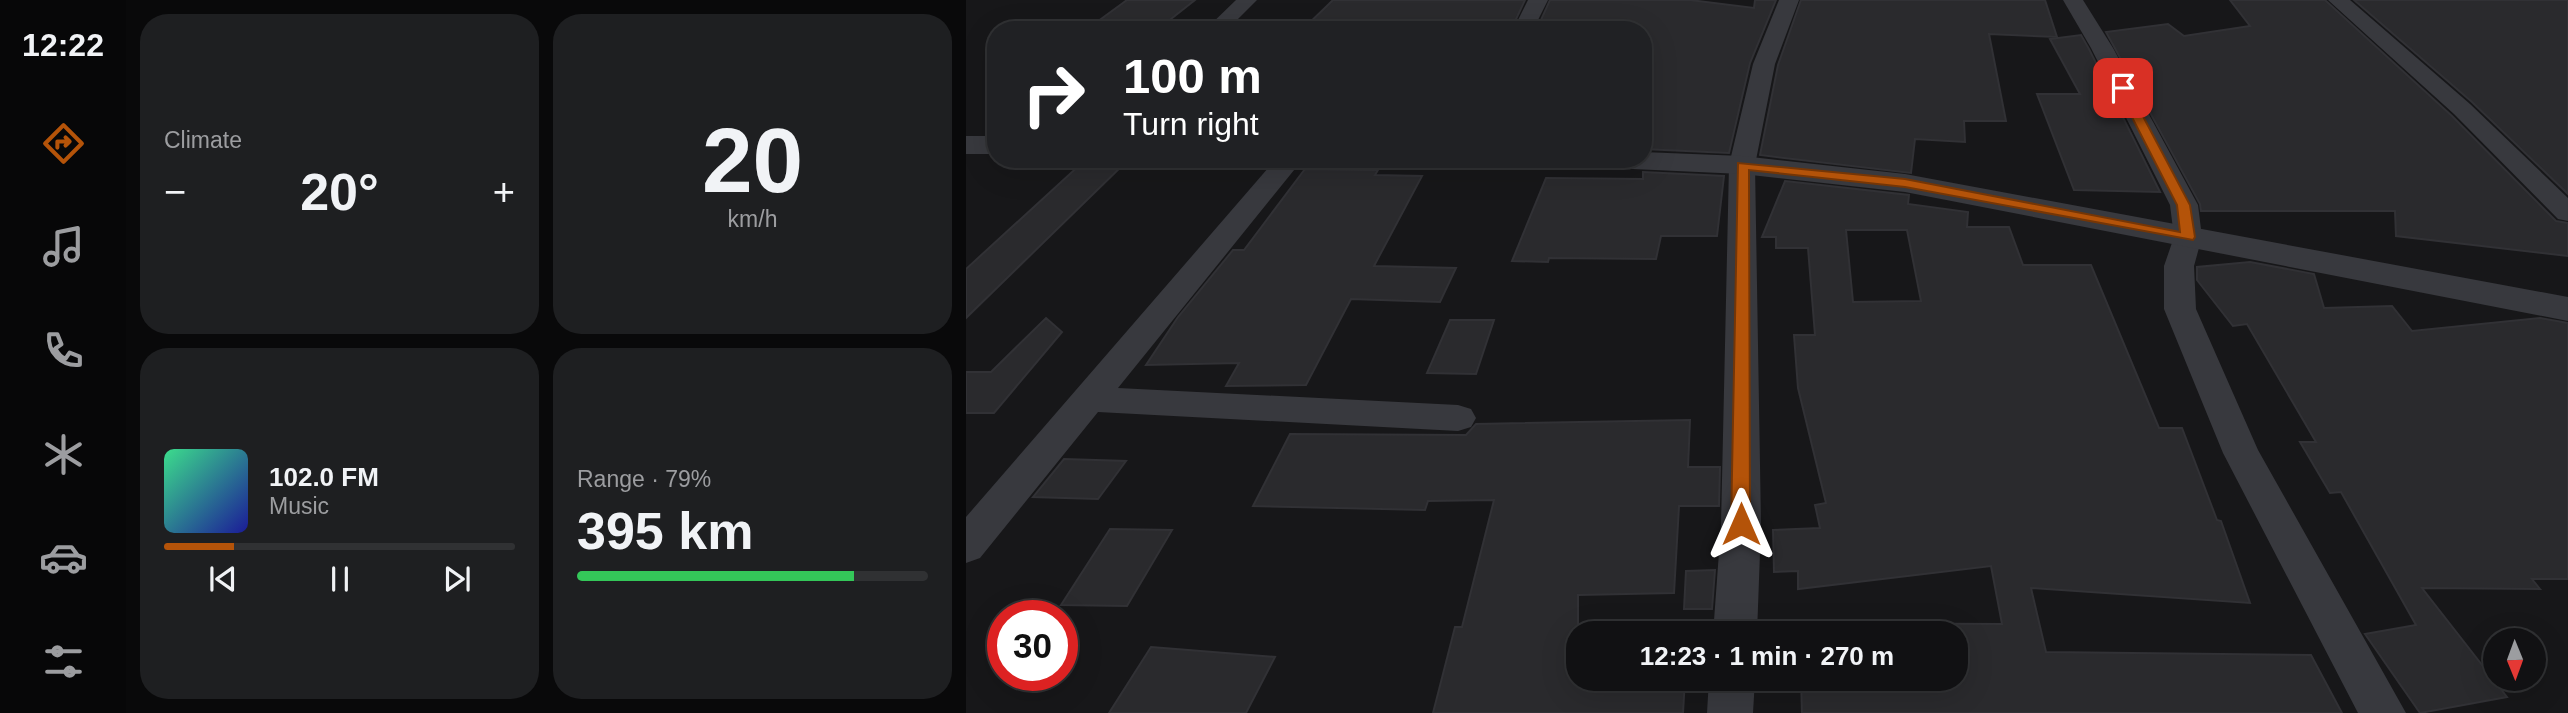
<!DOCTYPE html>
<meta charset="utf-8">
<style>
body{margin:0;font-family:Helvetica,sans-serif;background:#1e1f21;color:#f1f3f6;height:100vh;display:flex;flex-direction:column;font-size:26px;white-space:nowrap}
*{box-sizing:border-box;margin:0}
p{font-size:23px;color:#9c9da0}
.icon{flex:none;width:38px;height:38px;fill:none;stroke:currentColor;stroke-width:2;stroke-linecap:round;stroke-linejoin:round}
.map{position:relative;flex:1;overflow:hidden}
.side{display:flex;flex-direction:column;gap:14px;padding:14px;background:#09090a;width:840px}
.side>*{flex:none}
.top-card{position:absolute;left:21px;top:21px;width:665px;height:147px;border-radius:28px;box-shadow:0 7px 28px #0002,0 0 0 2px #303133;background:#202124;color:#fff;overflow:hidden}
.needle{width:46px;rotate:179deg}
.fabs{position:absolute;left:1517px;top:628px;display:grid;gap:14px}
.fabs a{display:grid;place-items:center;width:63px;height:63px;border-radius:50%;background:#111113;box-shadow:0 7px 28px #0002,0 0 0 2px #303133;font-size:35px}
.speed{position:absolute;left:21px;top:600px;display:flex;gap:14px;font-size:35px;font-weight:700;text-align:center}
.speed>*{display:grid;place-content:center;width:91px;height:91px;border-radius:50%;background:#111113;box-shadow:0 7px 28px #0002,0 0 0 2px #303133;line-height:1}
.speed .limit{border:10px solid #d22;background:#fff;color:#111}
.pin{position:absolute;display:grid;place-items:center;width:60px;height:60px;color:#fff;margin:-30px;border-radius:14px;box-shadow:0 4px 10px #0006}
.me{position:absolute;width:77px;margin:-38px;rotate:0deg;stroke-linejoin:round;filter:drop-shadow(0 0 5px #0008)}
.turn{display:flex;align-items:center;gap:24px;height:147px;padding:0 21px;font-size:32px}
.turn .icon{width:91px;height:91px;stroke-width:2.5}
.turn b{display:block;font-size:49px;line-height:60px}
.big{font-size:52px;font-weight:700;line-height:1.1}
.side .widget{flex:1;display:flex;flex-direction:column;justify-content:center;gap:10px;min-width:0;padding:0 24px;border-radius:28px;background:#1e1f21}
.side .dial{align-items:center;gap:0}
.dial b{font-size:91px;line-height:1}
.song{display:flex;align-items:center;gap:21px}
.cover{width:84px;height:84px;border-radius:10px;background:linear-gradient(135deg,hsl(150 70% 55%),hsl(240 70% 35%))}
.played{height:7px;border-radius:4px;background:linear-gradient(90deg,#b45309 20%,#303133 20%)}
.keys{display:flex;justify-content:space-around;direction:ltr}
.heat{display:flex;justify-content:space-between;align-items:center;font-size:38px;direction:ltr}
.charge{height:10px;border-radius:5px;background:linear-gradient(90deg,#34c759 79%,#303133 0)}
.side .tiles{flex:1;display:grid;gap:14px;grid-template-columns:repeat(2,1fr)}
.trip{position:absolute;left:600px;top:621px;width:402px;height:70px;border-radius:28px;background:#111113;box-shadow:0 7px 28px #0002,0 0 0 2px #303133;font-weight:700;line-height:70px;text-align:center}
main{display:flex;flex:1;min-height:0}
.tabs{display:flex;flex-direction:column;width:126px;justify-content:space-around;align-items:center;background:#070708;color:#9c9da0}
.tabs .icon{width:49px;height:49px}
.tabs .current{color:#b45309}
.tabs b{font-size:32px;color:#f1f3f6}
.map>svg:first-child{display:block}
.building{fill:#2a2a2d;stroke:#313135;stroke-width:2;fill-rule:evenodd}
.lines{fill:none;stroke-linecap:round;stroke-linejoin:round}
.minor{fill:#38393e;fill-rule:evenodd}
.tertiary{fill:#38393e;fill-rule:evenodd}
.route{fill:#b45309;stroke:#753606;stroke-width:2}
</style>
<main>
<nav class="tabs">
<b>12:22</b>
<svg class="icon current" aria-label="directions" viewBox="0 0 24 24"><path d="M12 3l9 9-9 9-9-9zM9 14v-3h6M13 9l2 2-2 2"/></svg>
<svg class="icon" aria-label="music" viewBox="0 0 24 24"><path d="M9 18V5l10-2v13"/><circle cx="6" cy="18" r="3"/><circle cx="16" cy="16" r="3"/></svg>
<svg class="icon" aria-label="phone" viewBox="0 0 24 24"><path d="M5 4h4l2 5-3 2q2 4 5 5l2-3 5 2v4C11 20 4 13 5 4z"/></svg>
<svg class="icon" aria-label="climate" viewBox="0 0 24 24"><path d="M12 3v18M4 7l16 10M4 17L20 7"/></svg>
<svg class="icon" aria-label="car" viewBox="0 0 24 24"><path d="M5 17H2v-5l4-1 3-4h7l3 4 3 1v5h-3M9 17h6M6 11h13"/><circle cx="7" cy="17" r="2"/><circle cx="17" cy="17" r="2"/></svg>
<svg class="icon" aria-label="filters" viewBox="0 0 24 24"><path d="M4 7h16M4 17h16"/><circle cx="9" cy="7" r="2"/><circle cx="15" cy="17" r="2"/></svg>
</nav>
<section class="side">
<div class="tiles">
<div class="widget"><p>Climate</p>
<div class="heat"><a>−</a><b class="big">20°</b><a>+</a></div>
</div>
<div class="widget dial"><b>20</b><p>km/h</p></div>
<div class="widget">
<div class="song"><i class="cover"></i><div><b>102.0 FM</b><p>Music</p></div></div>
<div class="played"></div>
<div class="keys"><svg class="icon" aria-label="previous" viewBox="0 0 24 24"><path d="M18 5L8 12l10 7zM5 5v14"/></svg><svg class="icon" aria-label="pause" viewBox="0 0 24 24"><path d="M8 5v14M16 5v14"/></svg><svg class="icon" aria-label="next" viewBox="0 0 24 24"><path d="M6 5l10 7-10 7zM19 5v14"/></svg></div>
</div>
<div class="widget"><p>Range · 79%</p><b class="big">395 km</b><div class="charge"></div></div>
</div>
</section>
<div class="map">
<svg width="1602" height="713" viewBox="0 0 1602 713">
<rect width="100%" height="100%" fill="#171719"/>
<path class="building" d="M161,0h68l-38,30h-71z
M367,0h192l-14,30h-209z
M584,0h140l64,8 1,-8h21l-26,63 -21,90 -86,-4v-119h-71l-32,-8z
M835,0h244l12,37 -68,-3 17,87h-42l1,21 -50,-3 -4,34 -151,-18 18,-90z
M1264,0h95l127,116 104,105 12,2v33l-172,-20 -1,-25h-194l-1,-7 -94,-172 62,-8 16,12 66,-10z
M1388,0h214v194l-96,-92z
M1115,35l8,14 71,143 -86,-2 -37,-96h43l-30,-55z
M161,161l-161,157v-49l117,-107z
M339,169l73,1 -3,5 47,1 -48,90 82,2 -16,34 -89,-3 -45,86 -80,1 13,-23 -93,2 32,-48 55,-67h11z
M677,172l81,4 -7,60h-56l-5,23 -107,-1 -1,4 -36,-1 34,-83 97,1z
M819,181l124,14 -1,9 60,8 -1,15h42l14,38h68l68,163h23l35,92 4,1 29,82 -219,-15 15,64 265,3 31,58h-540l-1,-34h155v-45h-156l-1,-11 203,1 -11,-58 -193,23v-18l-24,1 -1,-42 47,-2 -5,-23 11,-2 -28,-115 -4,-53h21l-7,-87h-32v-11h-14zM880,230h61l14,71 -68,1z
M1284,262l64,12 10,34 68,-2 20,25 128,-13 28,5v256h-36l8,10 -118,-1 85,109 -87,16 -55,-79 51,-9 -75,-133 -11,1 -30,-51h16l-69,-118 -14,2 -36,-46v-13z
M80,318l16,14 -68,81h-28v-41h25z
M484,320h44l-18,54 -49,-1z
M724,420l-2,47h32l-1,39h-40l-5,87 -96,2v84h107l-2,34h-250l22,-86h7l32,-127 -66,1 -3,9 -172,-4 37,-72 176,1 10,-11z
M98,459l62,2 -28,38 -65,-2z
M144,529l62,1 -45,76 -66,-1z
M749,570l-3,39h-28l2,-38z
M185,647l124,10 -29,56h-137z"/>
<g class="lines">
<path class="minor" d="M270,0h21l-30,30h-22z
M562,0h20l-15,30h-20z
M813,0h20l-24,64 -20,101 6,360 -4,109h-44l8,-109 8,-360 24,-101z
M1097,0h20l30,48 85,157 4,32 -8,29 2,43 62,141 148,263h-48l-135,-260 -59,-144v-43l10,-29 -4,-32 -79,-157z
M1362,0h22l120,104 98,94v23l-10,-2 -104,-105z
M310,159h27l-185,229 340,17 13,4 5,9 -5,9 -13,4 -360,-19 -118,146 -14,5v-46z
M743,679h46l-2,34h-46z"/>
<path class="tertiary" d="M0,136h30v18h-30z
M677,152l99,4 163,18 663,123v24l-663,-129 -163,-18 -131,-6 -11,-3 -4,-6h47z"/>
</g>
<path class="route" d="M1157,85l5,3 62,117 5,32 -2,3 -288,-53 -156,-17 1,354 -3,6 -6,2 -7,-2 -3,-6 7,-361 167,16 275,53 -3,-27 -60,-117z"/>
</svg>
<div class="fabs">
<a><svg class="needle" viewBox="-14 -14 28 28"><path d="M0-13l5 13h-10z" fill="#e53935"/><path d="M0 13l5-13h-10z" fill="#9c9da0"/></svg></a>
</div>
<div class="speed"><div class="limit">30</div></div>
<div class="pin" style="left:1157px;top:88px;background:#d93025"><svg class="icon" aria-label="arrive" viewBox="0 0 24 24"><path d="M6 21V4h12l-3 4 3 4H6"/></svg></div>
<svg class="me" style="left:775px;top:524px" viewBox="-20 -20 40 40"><path d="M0-17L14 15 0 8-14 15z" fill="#b45309" stroke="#fff" stroke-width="4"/></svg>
<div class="trip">12:23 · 1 min · 270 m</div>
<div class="top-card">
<div class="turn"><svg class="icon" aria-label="right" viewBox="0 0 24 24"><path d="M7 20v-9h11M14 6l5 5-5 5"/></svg><div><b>100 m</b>Turn right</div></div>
</div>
</div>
</main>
